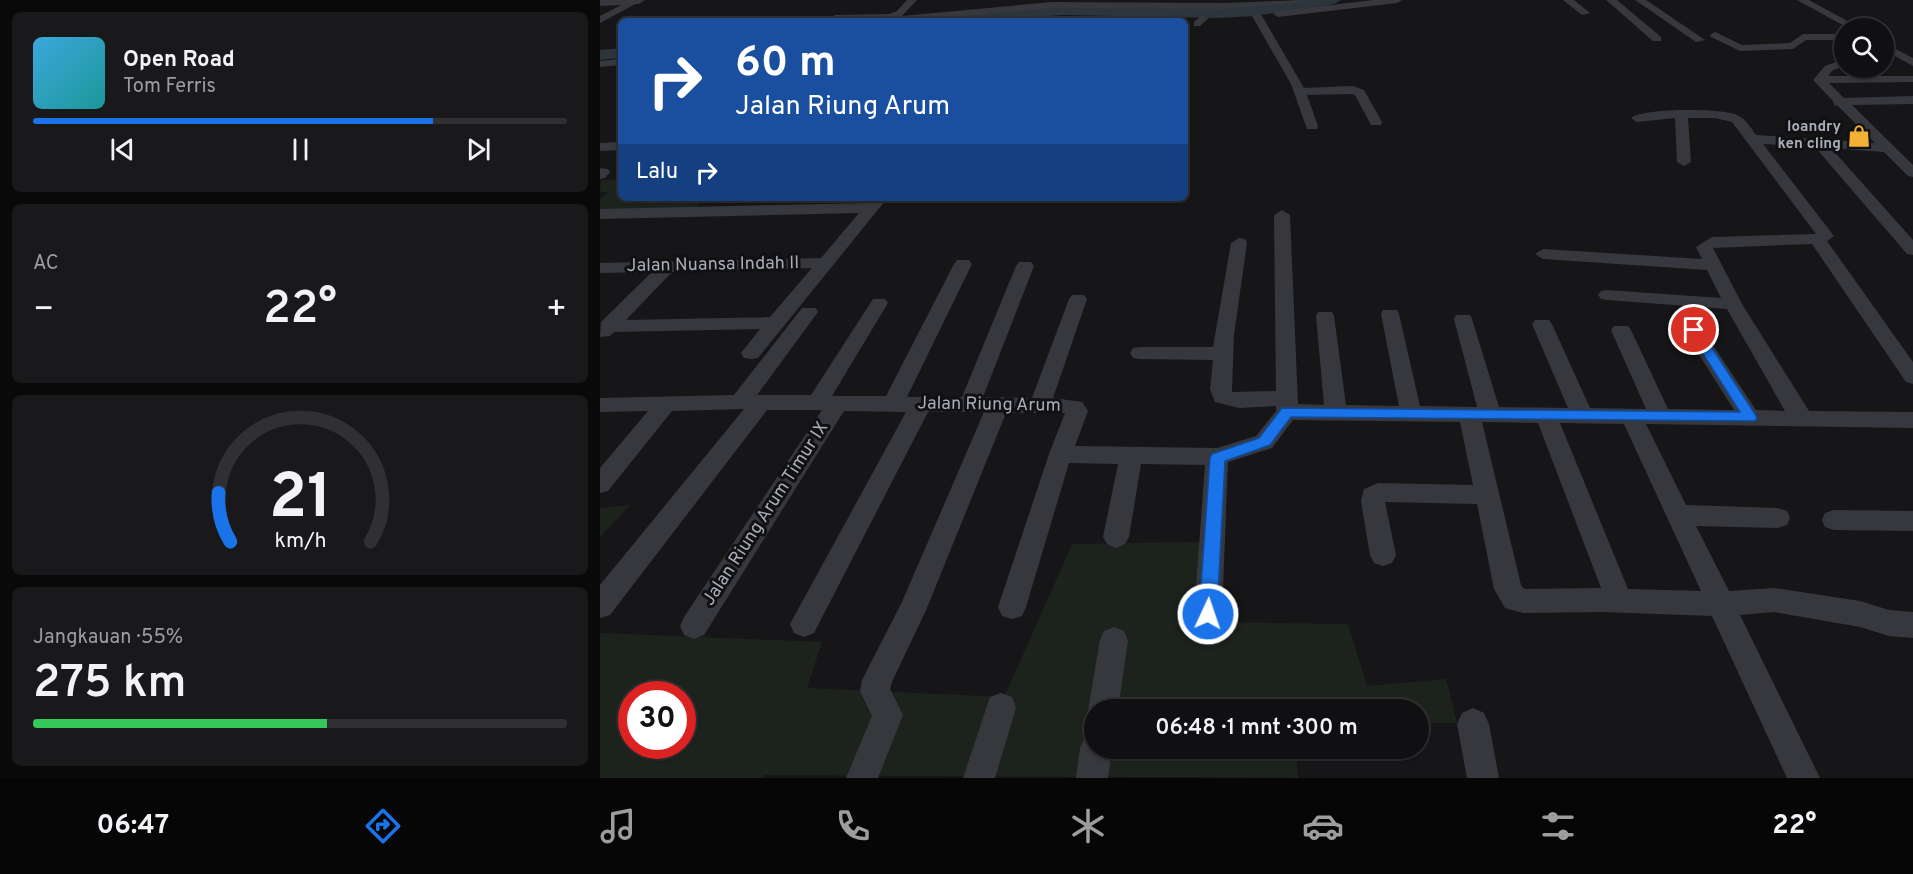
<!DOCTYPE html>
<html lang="id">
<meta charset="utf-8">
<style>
body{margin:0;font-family:Overpass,sans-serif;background:#19191b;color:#f1f3f6;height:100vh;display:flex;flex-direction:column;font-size:22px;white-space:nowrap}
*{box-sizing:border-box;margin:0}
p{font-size:20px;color:#9c9d9f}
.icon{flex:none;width:33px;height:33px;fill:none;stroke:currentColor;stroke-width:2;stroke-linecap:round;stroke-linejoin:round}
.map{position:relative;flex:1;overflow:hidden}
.drawer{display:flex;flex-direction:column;gap:12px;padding:12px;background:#09090a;width:600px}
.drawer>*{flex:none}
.banner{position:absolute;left:18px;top:18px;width:570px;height:183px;border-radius:9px;box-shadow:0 2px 4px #0004,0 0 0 2px #303032;background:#1a4fa0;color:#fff;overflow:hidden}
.controls{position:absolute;left:1234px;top:18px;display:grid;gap:12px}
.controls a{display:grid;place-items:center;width:60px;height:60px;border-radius:50%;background:#101012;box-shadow:0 2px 4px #0004,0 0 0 2px #303032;font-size:30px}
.speed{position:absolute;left:18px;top:681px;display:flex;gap:12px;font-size:30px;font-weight:700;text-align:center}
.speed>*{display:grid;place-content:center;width:78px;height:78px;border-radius:50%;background:#101012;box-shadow:0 2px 4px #0004,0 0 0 2px #303032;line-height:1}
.speed .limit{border:9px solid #d22;background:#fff;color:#111}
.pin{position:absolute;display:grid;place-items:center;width:51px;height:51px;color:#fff;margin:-26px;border:3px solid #fff;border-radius:50%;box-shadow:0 2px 6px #0007}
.me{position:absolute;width:66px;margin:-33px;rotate:3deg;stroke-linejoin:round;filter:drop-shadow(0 0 4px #0008)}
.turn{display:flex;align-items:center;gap:21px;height:126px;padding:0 18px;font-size:27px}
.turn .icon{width:78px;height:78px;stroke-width:2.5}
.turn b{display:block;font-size:42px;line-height:51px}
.then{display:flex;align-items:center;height:57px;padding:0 18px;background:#0003;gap:12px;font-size:22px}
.big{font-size:45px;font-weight:600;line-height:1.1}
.drawer .tile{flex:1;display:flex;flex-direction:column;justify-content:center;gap:9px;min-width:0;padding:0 21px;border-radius:9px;background:#19191b}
.drawer .dial{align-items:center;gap:0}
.dial svg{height:156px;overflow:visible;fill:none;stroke:#303032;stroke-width:7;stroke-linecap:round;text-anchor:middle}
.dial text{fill:#f1f3f6;stroke:none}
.song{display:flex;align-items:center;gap:18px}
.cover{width:72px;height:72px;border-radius:9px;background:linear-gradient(135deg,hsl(200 70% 55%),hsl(180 70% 35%))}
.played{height:6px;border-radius:3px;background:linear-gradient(90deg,#1a73e8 75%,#303032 75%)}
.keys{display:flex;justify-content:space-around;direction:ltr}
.heat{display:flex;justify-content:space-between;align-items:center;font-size:33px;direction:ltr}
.charge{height:9px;border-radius:4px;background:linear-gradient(90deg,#34c759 55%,#303032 0)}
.trip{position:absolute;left:484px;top:699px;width:345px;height:60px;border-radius:30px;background:#101012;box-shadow:0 2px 4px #0004,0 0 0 2px #303032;font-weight:600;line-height:60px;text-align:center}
.tabs{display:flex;height:96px;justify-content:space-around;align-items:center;background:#060607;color:#9c9d9f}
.tabs .icon{width:42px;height:42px}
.tabs .active{color:#1a73e8}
.tabs b{font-size:27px;color:#f1f3f6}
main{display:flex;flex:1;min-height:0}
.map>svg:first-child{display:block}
.green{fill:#1c231d;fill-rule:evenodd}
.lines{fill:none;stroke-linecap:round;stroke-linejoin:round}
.river{fill:#2c353c;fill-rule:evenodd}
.minor{fill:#37383d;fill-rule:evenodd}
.tertiary{fill:#37383d;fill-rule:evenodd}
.route{fill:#1a73e8;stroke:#114b97;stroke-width:1.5}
.labels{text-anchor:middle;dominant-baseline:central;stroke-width:6;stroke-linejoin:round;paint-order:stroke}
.far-poi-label{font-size:15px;font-weight:bold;fill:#a8adb8;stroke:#111113;text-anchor:end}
.street-label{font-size:18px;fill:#a8adb8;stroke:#111113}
</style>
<main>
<section class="drawer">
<div class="tile">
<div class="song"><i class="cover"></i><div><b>Open Road</b><p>Tom Ferris</p></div></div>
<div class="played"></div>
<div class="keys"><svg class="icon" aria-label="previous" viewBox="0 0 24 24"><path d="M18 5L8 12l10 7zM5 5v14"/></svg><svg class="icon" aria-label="pause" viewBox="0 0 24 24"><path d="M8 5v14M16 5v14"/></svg><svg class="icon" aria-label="next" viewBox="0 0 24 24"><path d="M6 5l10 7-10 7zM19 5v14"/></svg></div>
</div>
<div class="tile"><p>AC</p>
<div class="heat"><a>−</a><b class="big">22°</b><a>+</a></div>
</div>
<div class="tile dial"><svg viewBox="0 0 100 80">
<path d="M14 69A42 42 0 1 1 86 69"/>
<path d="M14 69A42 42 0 0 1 8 44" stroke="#1a73e8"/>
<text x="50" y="56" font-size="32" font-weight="700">21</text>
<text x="50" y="72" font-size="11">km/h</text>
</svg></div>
<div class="tile"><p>Jangkauan · 55%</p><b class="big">275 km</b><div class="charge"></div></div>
</section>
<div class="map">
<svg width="1313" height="778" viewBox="0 0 1313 778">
<rect width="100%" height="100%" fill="#161618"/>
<path class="green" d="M1,180h20v18h85l-12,11 -94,2v-12l8,-7h-8z
M30,505l-30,32v-29z
M605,542l-4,80 147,2 19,62 79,-7 11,44h-38v-13h-324v38l201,1 2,29 -534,-3 -2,3h-162v-145l222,9 -15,46 197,9 68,-153zM32,694h50v52h-50z"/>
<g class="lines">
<path class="river" d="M701,0h40l-7,4 -80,12 -38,2 -154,-3 -75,6h-65l8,-5 132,-11 154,3z
M21,48v10l-21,2v-10z"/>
<path class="minor" d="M31,0l10,1 -41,22v-7z
M307,0h10l-15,16 150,-14 171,1 79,-3 -5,3 -74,6 -171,-1 -143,13h-74l-5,-3 5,-3 54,-1 8,-3z
M774,0h28l-5,3 -119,14 -5,-3 5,-3z
M963,0h11l16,13 -8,2z
M1006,0h11l44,37v4h-8z
M1035,0h11l59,40 -9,2z
M1197,0h12l51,28h-12z
M657,13l5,3 42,72 49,-2 11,4 18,32 -1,3h-10l-16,-30 -4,-1 -44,1 11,31 -1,3h-10l-16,-45 -39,-68z
M601,16l8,2 -9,8h-6v-4z
M1115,32l27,13 48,-2 13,-9h42v6h-39l-13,9 -53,2 -29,-14 -1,-2z
M1284,43l29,15v8l-29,-16z
M21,59v6l-21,2v-6z
M1245,59v7l-12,4 -5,6h85v6l-84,1 15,15 69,-2v8l-61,1 61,60v12l-5,-1 -24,-24 -53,-4 82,92v15l-6,-1 -92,-107 -52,-3 71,92 -7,5 86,121v22l-7,-2 -94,-138 -99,4 29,56 67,107 104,1v16l-267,-4 40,81 92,3 9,3 3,7 -3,7 -9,3 -82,-2 33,65 45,-3 86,13 29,9 24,2v26l-24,-2 -29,-9 -86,-15 -34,3 80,163h-33l-75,-162 -109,-4 -80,1 -18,-5 -11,-19 -17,-85 -92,-2 11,53 -4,8 -9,3 -9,-3 -4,-8 -9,-54 3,-12 14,-6 95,2 -13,-63 -167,-2 -21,28 -44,14 -6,152 -4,9 -10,4 -10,-4 -4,-9 11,-149 -64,-1 -12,73 -4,7 -9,4 -9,-4 -4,-7 15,-73 -49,-1 -43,144 -4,9 -10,3 -10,-3 -4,-9 51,-153 16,-41h-59l-79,195 -35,74 -2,7 13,26 -25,63h-32l26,-62 -12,-25 2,-11 40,-78 82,-190h-56l-114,221 -10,4 -10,-4 -4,-9 116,-212 -62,-1 -140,224 -10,4 -10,-4 -4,-9 4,-9 138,-207h-55l-157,205 -10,3v-33l144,-176 -72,2 -64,80 -8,2v-25l48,-57 -48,1v-14l134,-3 68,-87h14l2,4 -61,83h54l62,-96h12l3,4 -56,93h54l68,-132 3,-4h12l3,4 -65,133h55l54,-131 3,-4h12l3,4 -51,131 49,1 37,-99 3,-4h12l3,4 -34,99 29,4 6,9 -13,35 142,2 39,-12 20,-25v-5l-37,2 -24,-6 -5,-13 3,-29 -73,-1 -7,-1 -3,-5 3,-5 7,-1h73l18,-104 8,-5 6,1 2,4 -13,92 -2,54v3l44,-1 -2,-176 8,-5 8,5 8,189 26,1 -8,-89 2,-4h14l2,4 12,89 53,1 -18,-92 2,-4h14l2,4 21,92 57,1 -23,-88 2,-4h14l2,4 27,88 69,1 -36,-84 3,-4h14l3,4 38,84 56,1 -35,-79 3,-4h14l3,4 37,79 66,1 -50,-79 3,-4h14l55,83 29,1 -58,-102 -120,-9 -6,-1 -3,-4 3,-4 6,-1 114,8 -14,-28 -164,-11 -8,-5 8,-5 159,10 -6,-12 16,-10 104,-3 -84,-112 -17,-4h-27l3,44 -7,4 -7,-4 -2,-44 -38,4 -6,-4c11,-10 90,-10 106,-3 9,4 14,13 19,20l119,8 -37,-37 -4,-1 -1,-4 -20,-21 12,-14zM882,422l56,1 63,165 -77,1 -3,-4zM960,423l64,1 77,167 -73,-2z
M21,142v8l-21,1v-8z
M0,168l8,1 2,3 -5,6 -5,1z
M271,198h12l2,3 -127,157 -7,1 -7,-1 -3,-5 19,-24 -146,3 -4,4 -10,1 1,-15 51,-50 -52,1v-10l221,-5 38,-45 -259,6v-10l267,-6zM212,268l-42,49 -144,3 46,-48z
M1234,510l79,1v20l-79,-1 -9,-3 -3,-7 3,-7z
M514,627l10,4 4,9 -10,70h-23v12l-3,-1 -4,-11 12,-70 4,-9z
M401,693l11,4 4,11 -21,70h-32l27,-81z
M873,708l11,5 5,11 10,54h-32l-10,-54 5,-11z
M495,732v16h17l-4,30h-32l4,-30 5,-11z"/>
<path class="tertiary" d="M0,0h45l-6,4 -39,2z"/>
</g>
<path class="route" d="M1094,327l5,1 56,86 2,4 -2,3 -464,-4 -21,28 -45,16 -8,153 -3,6 -6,2 -7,-2 -2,-6 11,-156 2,-4 47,-16 23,-30 458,4 -52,-82z"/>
<defs>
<g id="shop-bare" transform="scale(1.8)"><path d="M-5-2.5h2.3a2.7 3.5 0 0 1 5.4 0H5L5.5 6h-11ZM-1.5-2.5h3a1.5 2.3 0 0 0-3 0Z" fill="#f2b134" stroke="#111113" stroke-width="2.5" paint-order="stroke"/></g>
</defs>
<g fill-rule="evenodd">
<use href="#shop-bare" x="1259" y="136"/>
</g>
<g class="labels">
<g class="far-poi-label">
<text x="1241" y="127">loandry<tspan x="1241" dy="17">ken cling</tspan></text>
</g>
<g class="street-label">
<text transform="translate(113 265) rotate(-1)">Jalan Nuansa Indah II</text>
<text transform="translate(389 405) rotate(1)">Jalan Riung Arum</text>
<text transform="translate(166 514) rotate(-57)">Jalan Riung Arum Timur IX</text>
</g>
</g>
</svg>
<div class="controls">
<a><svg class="icon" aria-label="search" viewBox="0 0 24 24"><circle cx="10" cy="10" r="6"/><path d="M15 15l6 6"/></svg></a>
</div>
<div class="speed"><div class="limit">30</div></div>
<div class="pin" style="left:1094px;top:330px;background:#d93025"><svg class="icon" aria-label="arrive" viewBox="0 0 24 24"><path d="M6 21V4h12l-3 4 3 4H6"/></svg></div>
<svg class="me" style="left:608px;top:614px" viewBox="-20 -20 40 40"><circle r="17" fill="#1a73e8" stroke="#fff" stroke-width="3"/><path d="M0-11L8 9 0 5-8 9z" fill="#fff"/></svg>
<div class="trip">06:48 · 1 mnt · 300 m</div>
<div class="banner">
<div class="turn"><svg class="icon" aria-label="right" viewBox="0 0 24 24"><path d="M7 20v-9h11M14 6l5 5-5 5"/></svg><div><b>60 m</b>Jalan Riung Arum</div></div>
<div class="then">Lalu<svg class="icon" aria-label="right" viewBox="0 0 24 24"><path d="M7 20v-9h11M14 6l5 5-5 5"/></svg></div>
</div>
</div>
</main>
<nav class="tabs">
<b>06:47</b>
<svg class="icon active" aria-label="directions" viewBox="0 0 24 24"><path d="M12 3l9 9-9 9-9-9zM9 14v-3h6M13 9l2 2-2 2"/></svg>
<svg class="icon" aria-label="music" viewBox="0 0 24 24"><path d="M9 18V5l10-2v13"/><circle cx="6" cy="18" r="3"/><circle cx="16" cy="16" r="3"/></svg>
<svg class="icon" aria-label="phone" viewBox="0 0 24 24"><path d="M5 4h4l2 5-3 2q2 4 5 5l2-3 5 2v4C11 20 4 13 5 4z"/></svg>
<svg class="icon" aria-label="climate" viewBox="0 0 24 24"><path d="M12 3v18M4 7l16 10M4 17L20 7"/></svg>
<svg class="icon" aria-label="car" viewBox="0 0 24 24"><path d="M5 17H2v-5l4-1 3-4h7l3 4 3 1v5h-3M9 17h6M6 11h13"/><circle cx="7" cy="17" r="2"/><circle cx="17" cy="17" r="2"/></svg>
<svg class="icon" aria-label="filters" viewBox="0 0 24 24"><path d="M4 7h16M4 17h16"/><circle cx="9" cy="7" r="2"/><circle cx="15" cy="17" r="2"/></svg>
<b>22°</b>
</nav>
